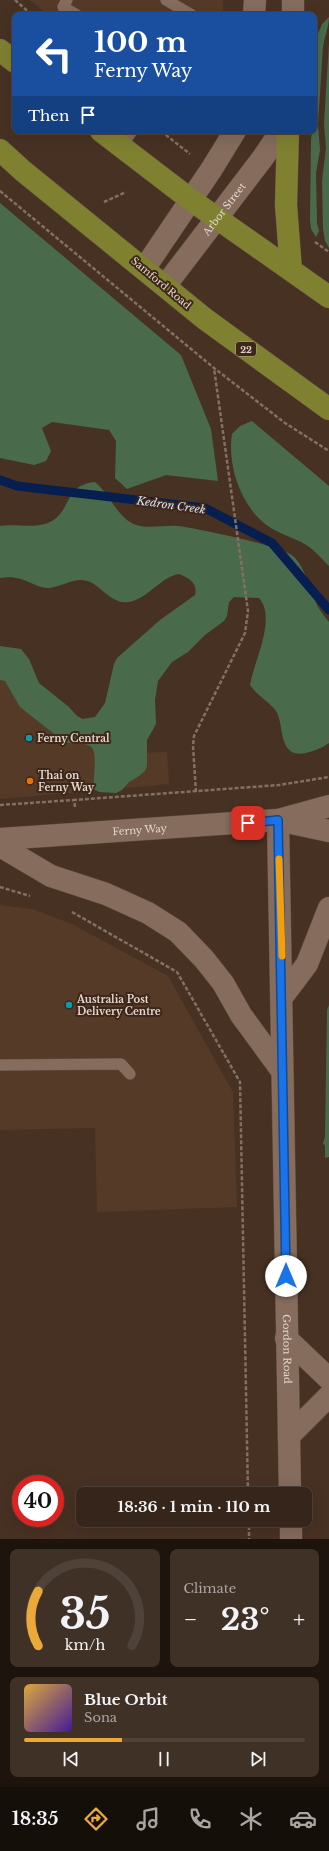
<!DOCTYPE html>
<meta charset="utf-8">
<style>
body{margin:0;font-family:"Libre Baskerville",serif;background:#403127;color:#f1f3f6;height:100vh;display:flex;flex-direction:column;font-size:15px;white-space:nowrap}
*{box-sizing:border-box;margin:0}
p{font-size:13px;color:#aaa5a2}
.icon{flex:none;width:22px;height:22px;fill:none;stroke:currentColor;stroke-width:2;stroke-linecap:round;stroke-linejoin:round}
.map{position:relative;height:1539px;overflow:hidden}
.panel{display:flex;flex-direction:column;gap:10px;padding:10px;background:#1d140e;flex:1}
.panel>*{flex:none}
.guide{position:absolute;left:12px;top:12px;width:305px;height:122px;border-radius:8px;box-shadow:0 4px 16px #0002,0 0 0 1px #4f4239;background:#1a4fa0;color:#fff;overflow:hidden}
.speed{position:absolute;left:12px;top:1475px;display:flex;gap:8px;font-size:20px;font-weight:700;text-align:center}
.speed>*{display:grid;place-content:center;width:52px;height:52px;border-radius:50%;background:#35251a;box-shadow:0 4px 16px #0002,0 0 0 1px #4f4239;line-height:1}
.speed .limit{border:6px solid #d22;background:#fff;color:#111}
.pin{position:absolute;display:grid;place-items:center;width:34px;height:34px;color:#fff;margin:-17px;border-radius:8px;box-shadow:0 2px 6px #0006}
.me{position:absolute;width:44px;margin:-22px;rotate:0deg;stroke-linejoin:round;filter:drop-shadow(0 0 3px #0008)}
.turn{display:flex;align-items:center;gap:14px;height:84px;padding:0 16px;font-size:18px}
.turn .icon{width:52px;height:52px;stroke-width:2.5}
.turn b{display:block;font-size:28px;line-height:34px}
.then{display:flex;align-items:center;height:38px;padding:0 16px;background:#0003;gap:8px;font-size:15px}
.big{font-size:30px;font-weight:800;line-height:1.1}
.panel .tile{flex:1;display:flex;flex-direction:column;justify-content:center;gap:6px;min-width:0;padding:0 14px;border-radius:8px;background:#403127}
.panel .dial{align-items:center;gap:0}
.dial svg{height:104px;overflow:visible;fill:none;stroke:#4f4239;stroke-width:7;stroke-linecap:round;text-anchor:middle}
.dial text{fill:#f1f3f6;stroke:none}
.song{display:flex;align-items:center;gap:12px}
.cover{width:48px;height:48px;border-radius:6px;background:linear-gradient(135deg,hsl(40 70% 55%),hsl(260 70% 35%))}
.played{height:4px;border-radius:2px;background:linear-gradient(90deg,#eba939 35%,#4f4239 35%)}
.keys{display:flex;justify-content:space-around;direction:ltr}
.heat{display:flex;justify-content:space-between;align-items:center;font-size:22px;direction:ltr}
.panel .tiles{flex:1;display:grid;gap:10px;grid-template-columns:1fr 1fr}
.tile:last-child{grid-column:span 2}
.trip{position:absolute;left:76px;top:1487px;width:236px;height:40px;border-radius:8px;background:#35251a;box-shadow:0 4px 16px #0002,0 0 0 1px #4f4239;font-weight:800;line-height:40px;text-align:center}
.menu{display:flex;height:64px;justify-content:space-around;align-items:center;background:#150f0a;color:#aaa5a2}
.menu .icon{width:28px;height:28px}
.menu .on{color:#eba939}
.menu b{font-size:18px;color:#f1f3f6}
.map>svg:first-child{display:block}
.built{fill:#563a28}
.green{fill:#496b4c}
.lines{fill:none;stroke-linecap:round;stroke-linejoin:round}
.stream{stroke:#061f50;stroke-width:9}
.service-casing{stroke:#604e41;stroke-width:12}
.minor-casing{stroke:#604e41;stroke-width:23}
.tertiary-casing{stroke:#604e41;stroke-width:23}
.primary-casing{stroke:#604e41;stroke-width:23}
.path{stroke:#837064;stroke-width:2.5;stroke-dasharray:4 2;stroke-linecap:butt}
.service{stroke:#856c5c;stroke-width:11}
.minor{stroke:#856c5c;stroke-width:22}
.tertiary{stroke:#856c5c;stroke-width:22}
.primary{stroke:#7f8131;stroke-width:22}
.route-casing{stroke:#114b97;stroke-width:10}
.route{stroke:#1a73e8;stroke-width:7}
.slow{stroke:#f59e0b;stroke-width:7}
.culture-dot{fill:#0f9aa8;stroke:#3c2719;stroke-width:1.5}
.food-dot{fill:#e8710a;stroke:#3c2719;stroke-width:1.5}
.labels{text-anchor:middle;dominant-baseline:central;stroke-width:4;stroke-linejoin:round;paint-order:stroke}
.shield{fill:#3c2719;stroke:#b2a297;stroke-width:1}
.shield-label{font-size:9px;font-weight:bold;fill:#e4d6cd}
.street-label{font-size:10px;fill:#e4d6cd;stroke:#3c2719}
.poi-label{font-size:10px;font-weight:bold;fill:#e4d6cd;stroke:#3c2719;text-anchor:start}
.water-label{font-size:11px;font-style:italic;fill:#d9e3f3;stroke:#3c2719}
</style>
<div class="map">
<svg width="329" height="1539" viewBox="0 0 329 1539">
<rect width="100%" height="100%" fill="#473123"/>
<path class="built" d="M30,0h193v15h-175z
M0,663l14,13 124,77 29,-1 2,32 -169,15z
M0,905l32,4 40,15 96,52 65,116 4,115 -140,5 -2,-84 -95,2z"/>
<path class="green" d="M329,17c0,10 -5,20 -6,31l-5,76 2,26 -4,23 1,50 2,8 -3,6 -5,-8 -1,-9 1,-80 1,-9h2l3,-95 5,-12z
M329,43v205l-4,-7 -2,-13 -1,-47 4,-33 -2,-24z
M0,203l181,152 30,74 7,52 -52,-6 -39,14 -12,-11 1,-37 -7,-11 -57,-8 -10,6 9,23 -5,10 -12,4 -34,-7z
M252,421l77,65v80c-9,-9 -16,-18 -28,-24 -10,-5 -23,-9 -33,-16 -27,-19 -41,-60 -36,-92l8,-8z
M95,482c16,13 22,36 41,43 14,4 28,0 42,1 17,2 105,20 115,30 13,12 17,35 25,51 3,5 7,10 11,15v121c-7,5 -15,8 -23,10 -29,6 -21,-28 -30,-42 -7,-10 -19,-15 -26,-26 4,-24 27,-67 9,-87l-25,-1 -5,5 -2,14 -3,5 -19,14 -17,17 -16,10 -14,19 -3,19 1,24 -9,16v26l-2,5 -6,5 -10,6 -7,8 -6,3 -17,-1 -5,-3c-2,-10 6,-41 -6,-44 -8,-3 -16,0 -25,-4l-43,-34 -15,-26 -5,-1v-34l21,3 8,10 10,24 30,24 8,9 5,3 13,-2 10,-14 9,-39 3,-6 43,-38 35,-25c3,-12 -6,-17 -16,-21 -19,3 -31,25 -50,28 -15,3 -26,-13 -37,-19 -15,-8 -27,3 -42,5 -9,1 -20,-6 -29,-9 -7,-2 -14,-2 -21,-1v-52c16,-3 36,4 52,-5 20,-12 12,-36 43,-39z
M329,1005v152l-4,1v-12l-2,-3 2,-6 2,-127z"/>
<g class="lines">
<path class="stream" d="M0,480l17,6 188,22 67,35 57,67"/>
<g class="service-casing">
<path id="service" d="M67,0l-4,7 14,8
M166,0l26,15
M121,147l11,-16
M0,1065l121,-1 9,10"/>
</g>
<g class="minor-casing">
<path id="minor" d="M286,1338l43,41
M289,1436l40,-40"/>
</g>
<g class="tertiary-casing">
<g id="tertiary">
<path d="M254,15l1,-15"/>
<path d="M293,15v-15"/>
<path d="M144,269l67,-99 24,-39"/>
<path id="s1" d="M165,286l97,-127 19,-28"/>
<path id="s2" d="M278,820l12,674"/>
<path d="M282,821l47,10"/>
<path id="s3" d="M0,839l278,-19 51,-14"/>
<path d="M0,846l51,30 55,18 42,19 30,19 26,27 19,24 18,32 41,56"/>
<path d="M283,996l24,-32 22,-56"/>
<path d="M291,1520v19"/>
</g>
</g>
<g class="primary-casing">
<path id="primary" d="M0,50l15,12
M101,131l90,69 138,97
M288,131l-2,74 5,65
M0,150l23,21 182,148 124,90"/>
</g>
<path class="path" d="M15,0l17,15
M161,131l29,23
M0,191l214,177 71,55 44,28
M104,202l22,-10
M315,242l14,10
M196,792l-3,-46 1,-10 51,-103 3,-22 -34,-243
M0,805l74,-5
M75,807l-1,-7 205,-15 50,-8
M0,887l30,9
M72,912l105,60 63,110 8,412
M249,1520v19"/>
<use href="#service" class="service"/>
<use href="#minor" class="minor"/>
<use href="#tertiary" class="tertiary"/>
<use href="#primary" class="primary"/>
</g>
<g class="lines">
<g class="route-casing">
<path id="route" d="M248,823l30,-3 8,456"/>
</g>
<use href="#route" class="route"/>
<path class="slow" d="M279,859l3,97"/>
</g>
<g class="culture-dot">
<circle cx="29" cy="738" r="4"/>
<circle cx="69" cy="1005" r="4"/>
</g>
<circle class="food-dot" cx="30" cy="781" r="4"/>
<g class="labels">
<rect class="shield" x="236" y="342" width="20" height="14" rx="3"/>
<g class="shield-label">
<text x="246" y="349">22</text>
</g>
<g class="street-label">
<text stroke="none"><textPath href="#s1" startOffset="97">Arbor Street</textPath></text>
<text transform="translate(161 283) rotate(40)">Samford Road</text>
<text stroke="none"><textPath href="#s3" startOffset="140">Ferny Way</textPath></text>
<text stroke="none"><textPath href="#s2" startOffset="529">Gordon Road</textPath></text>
</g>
<g class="poi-label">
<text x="37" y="738">Ferny Central</text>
<text x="38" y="775">Thai on<tspan x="38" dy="12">Ferny Way</tspan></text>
<text x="77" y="999">Australia Post<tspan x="77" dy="12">Delivery Centre</tspan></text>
</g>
<g class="water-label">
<text transform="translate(171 505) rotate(8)">Kedron Creek</text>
</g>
</g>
</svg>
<div class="speed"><div class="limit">40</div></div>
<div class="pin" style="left:248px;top:823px;background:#d93025"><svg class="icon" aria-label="arrive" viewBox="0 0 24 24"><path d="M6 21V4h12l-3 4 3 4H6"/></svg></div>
<svg class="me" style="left:286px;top:1276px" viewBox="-20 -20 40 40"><circle r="19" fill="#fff"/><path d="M0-13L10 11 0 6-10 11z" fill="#1a73e8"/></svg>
<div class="trip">18:36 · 1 min · 110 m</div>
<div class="guide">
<div class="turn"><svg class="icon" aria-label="left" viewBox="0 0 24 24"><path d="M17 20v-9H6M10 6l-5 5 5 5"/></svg><div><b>100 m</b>Ferny Way</div></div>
<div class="then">Then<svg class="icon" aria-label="arrive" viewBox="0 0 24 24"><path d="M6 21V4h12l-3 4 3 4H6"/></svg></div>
</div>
</div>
<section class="panel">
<div class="tiles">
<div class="tile dial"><svg viewBox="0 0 100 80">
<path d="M14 69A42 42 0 1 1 86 69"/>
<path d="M14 69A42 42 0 0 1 14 27" stroke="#eba939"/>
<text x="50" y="56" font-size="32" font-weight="700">35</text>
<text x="50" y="72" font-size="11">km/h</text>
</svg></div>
<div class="tile"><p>Climate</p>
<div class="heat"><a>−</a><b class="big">23°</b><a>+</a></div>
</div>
<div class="tile">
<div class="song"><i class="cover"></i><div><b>Blue Orbit</b><p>Sona</p></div></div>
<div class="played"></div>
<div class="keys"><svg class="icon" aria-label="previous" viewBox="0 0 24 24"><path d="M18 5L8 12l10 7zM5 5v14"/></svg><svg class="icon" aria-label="pause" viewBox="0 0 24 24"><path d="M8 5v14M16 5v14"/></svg><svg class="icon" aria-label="next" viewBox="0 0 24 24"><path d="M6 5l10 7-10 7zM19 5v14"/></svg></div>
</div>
</div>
</section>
<nav class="menu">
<b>18:35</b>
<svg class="icon on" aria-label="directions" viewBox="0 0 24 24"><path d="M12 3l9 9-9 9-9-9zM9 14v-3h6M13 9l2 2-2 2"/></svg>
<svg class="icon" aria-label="music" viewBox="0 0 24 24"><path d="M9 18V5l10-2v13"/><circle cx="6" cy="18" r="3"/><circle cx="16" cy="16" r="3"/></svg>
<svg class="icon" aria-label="phone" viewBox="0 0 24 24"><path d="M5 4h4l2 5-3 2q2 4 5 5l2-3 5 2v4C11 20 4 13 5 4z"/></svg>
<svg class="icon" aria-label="climate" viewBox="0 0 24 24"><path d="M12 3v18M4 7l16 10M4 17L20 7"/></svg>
<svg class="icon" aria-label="car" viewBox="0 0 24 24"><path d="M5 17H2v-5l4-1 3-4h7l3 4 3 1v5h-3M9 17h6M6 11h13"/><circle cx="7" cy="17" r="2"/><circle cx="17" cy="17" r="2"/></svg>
</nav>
